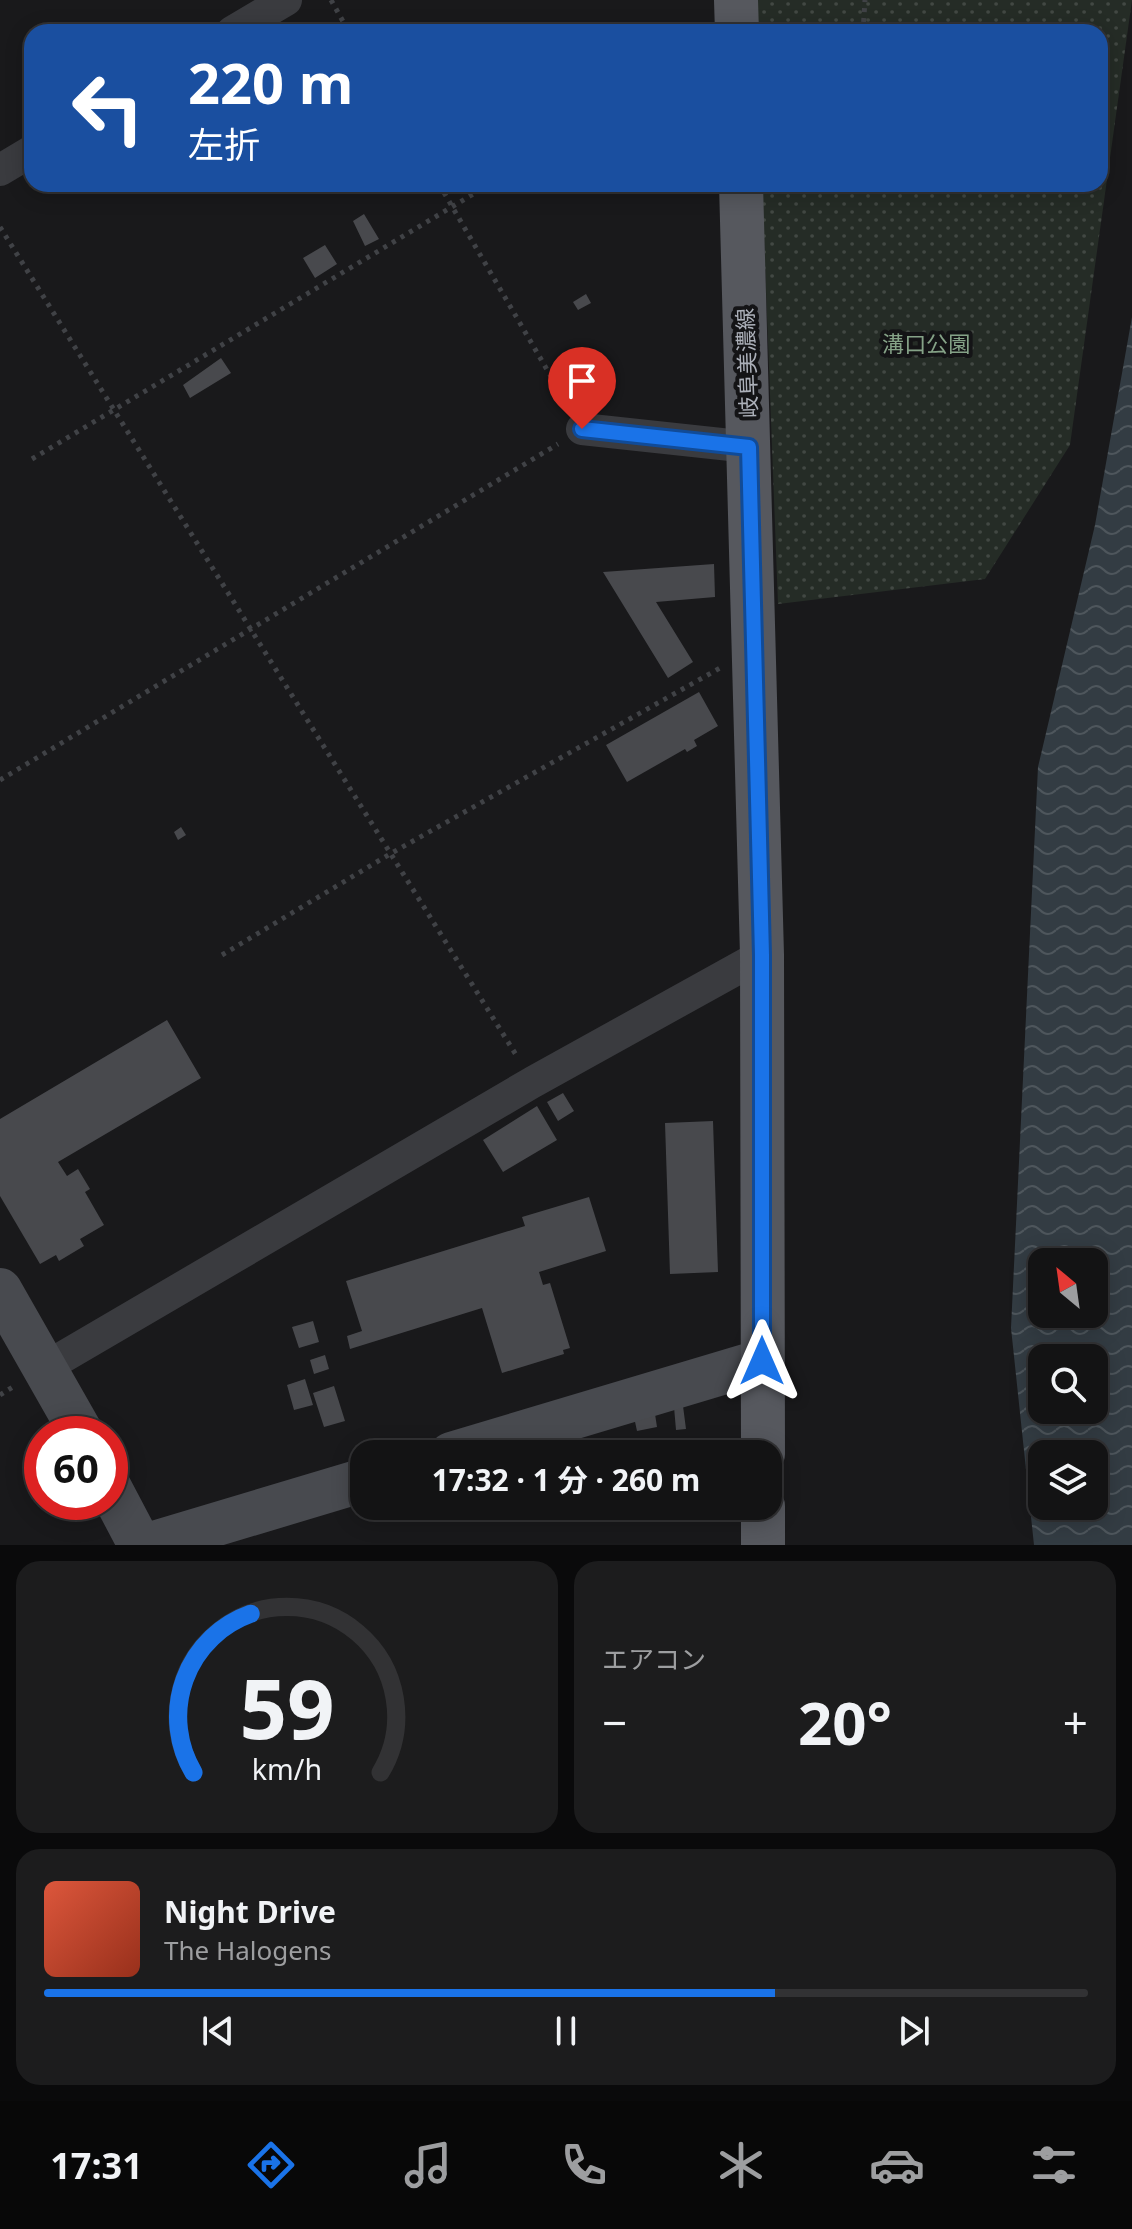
<!DOCTYPE html>
<html lang="ja">
<meta charset="utf-8">
<style>
body{margin:0;font-family:"Noto Sans","Noto Sans JP",sans-serif;background:#1c1c1d;color:#f1f3f6;height:100vh;display:flex;flex-direction:column;font-size:30px;white-space:nowrap}
*{box-sizing:border-box;margin:0}
p{font-size:26px;color:#9d9ea0}
.icon{flex:none;width:44px;height:44px;fill:none;stroke:currentColor;stroke-width:2;stroke-linecap:round;stroke-linejoin:round}
.map{position:relative;height:1545px;overflow:hidden}
.details{display:flex;flex-direction:column;gap:16px;padding:16px;background:#0a0a0b;flex:1}
.details>*{flex:none}
.guide{position:absolute;left:24px;top:24px;width:1084px;height:168px;border-radius:24px;box-shadow:0 4px 20px #0003,0 0 0 2px #323234;background:#1a4fa0;color:#fff;overflow:hidden}
.needle{width:52px;rotate:331deg}
.tools{position:absolute;left:1028px;top:1248px;display:grid;gap:16px}
.tools a{display:grid;place-items:center;width:80px;height:80px;border-radius:16px;background:#131314;box-shadow:0 4px 20px #0003,0 0 0 2px #323234;font-size:40px}
.speed{position:absolute;left:24px;top:1416px;display:flex;gap:16px;font-size:40px;font-weight:700;text-align:center}
.speed>*{display:grid;place-content:center;width:104px;height:104px;border-radius:50%;background:#131314;box-shadow:0 4px 20px #0003,0 0 0 2px #323234;line-height:1}
.speed .limit{border:12px solid #d22;background:#fff;color:#111}
.pin{position:absolute;display:grid;place-items:center;width:68px;height:68px;color:#fff;margin:-82px -34px;border-radius:50% 50% 50% 0;rotate:-45deg;box-shadow:0 0 8px #0007}
.pin .icon{rotate:45deg}
.me{position:absolute;width:88px;margin:-44px;rotate:0deg;stroke-linejoin:round;filter:drop-shadow(0 0 6px #0008)}
.turn{display:flex;align-items:center;gap:28px;height:168px;padding:0 32px;font-size:36px}
.turn .icon{width:104px;height:104px;stroke-width:2.5}
.turn b{display:block;font-size:56px;line-height:68px}
.big{font-size:60px;font-weight:700;line-height:1.1}
.details .card{flex:1;display:flex;flex-direction:column;justify-content:center;gap:12px;min-width:0;padding:0 28px;border-radius:24px;background:#1c1c1d}
.details .dial{align-items:center;gap:0}
.dial svg{height:208px;overflow:visible;fill:none;stroke:#323234;stroke-width:7;stroke-linecap:round;text-anchor:middle}
.dial text{fill:#f1f3f6;stroke:none}
.song{display:flex;align-items:center;gap:24px}
.cover{width:96px;height:96px;border-radius:12px;background:linear-gradient(135deg,hsl(10 70% 55%),hsl(10 70% 35%))}
.played{height:8px;border-radius:4px;background:linear-gradient(90deg,#1a73e8 70%,#323234 70%)}
.keys{display:flex;justify-content:space-around;direction:ltr}
.heat{display:flex;justify-content:space-between;align-items:center;font-size:44px;direction:ltr}
.details .tiles{flex:1;display:grid;gap:16px;grid-template-columns:1fr 1fr}
.card:last-child{grid-column:span 2}
.trip{position:absolute;left:350px;top:1440px;width:432px;height:80px;border-radius:24px;background:#131314;box-shadow:0 4px 20px #0003,0 0 0 2px #323234;font-weight:700;line-height:80px;text-align:center}
.dock{display:flex;height:128px;justify-content:space-around;align-items:center;background:#080808;color:#9d9ea0}
.dock .icon{width:56px;height:56px}
.dock .current{color:#1a73e8}
.dock b{font-size:36px;color:#f1f3f6}
.map>svg:first-child{display:block}
.park{fill:url(#park-dots)}
.water{fill:url(#water-waves);fill-rule:evenodd}
.building{fill:#48494d}
.lines{fill:none;stroke-linecap:round;stroke-linejoin:round}
.path{stroke:#404246;stroke-width:5;stroke-dasharray:4 6;stroke-linecap:butt}
.street{stroke:#3a3b3f;stroke-width:32}
.secondary{stroke:#484a4f;stroke-width:44}
.primary{stroke:#56585e;stroke-width:44}
.route-casing{stroke:#114b97;stroke-width:20}
.route{stroke:#1a73e8;stroke-width:14}
.labels{text-anchor:middle;dominant-baseline:central;stroke-width:8;stroke-linejoin:round;paint-order:stroke}
.park-label{font-size:22px;fill:#85a287;stroke:#141416}
.street-label{font-size:22px;fill:#acb0b9;stroke:#141416}
</style>
<div class="map">
<svg width="1132" height="1545" viewBox="0 0 1132 1545">
<defs>
<pattern id="park-dots" width="8" height="8" patternUnits="userSpaceOnUse" patternTransform="scale(2)"><rect width="8" height="8" fill="#252c26"/><path d="M2 2h.1M6 6h.1" fill="none" stroke="#424843" stroke-width="1.8" stroke-linecap="round"/></pattern>
<pattern id="water-waves" width="16" height="10" patternUnits="userSpaceOnUse" patternTransform="scale(2)"><rect width="16" height="10" fill="#333c43"/><path d="M0 5q4-4 8 0t8 0" fill="none" stroke="#4e565c"/></pattern>
</defs>
<rect width="100%" height="100%" fill="#19191b"/>
<path class="park" d="M755,0h377l-62,445 -85,134 -207,25 -16,-420h338v-152h-343z"/>
<path class="water" d="M1132,317v1228h-98l-23,-217 27,-561 57,-242zM1042,1262h52v52h-52zM1042,1358h52v52h-52zM1042,1454h52v52h-52z"/>
<path class="building" d="M364,214l15,25 -14,7 -12,-25z
M325,245l12,19 -22,14 -12,-20z
M586,294l5,9 -13,7 -5,-8z
M221,358l10,15 -41,25 -7,-13z
M714,564l1,33 -59,5 37,60 -25,16 -65,-106z
M699,692l19,34 -24,14 3,6 -10,6 -2,-3 -58,33 -21,-37z
M181,827l5,8 -8,5 -4,-8z
M167,1020l34,58 -143,84 9,14 11,-7 12,20 -5,3 19,33 -24,14 4,7 -25,15 -3,-6 -16,9 -40,-68v-77z
M563,1093l11,18 -16,10 -11,-19z
M537,1106l20,34 -54,32 -20,-32z
M713,1121l5,151 -48,2 -5,-151z
M589,1197l17,54 -67,21 4,13 7,-2 20,65 -7,2 1,4 -62,19 -20,-65 -132,41 -3,-13 15,-5 -16,-50 179,-55 -3,-9z
M313,1321l6,21 -20,6 -7,-21z
M325,1355l4,14 -15,5 -4,-14z
M305,1379l8,26 -19,5 -7,-25z
M334,1386l11,35 -21,6 -11,-34z
M683,1406l3,23 -10,1 -2,-23z
M655,1414l2,13 -20,4 -3,-14z"/>
<g class="lines">
<path class="path" d="M331,0l18,32
M863,32l2,-32
M439,184l128,220
M0,227l518,831
M32,459l458,-275
M0,780l558,-336
M222,955l168,-101 330,-186
M0,1395l16,-10"/>
<path class="street" d="M232,32l54,-32
M0,170l32,-19
M582,429l167,18
M46,1367l487,-285 229,-127"/>
<path class="secondary" d="M0,1290l82,144
M451,1454l311,-93
M110,1488l30,57
M147,1545l217,-65"/>
<path class="primary" d="M736,0l1,32
M741,184l21,771 1,499
M763,1545v-39"/>
</g>
<g class="lines">
<g class="route-casing">
<path id="route" d="M582,429l167,18 13,508v406"/>
</g>
<use href="#route" class="route"/>
</g>
<g class="labels">
<g class="park-label">
<text x="926" y="343">溝口公園</text>
</g>
<g class="street-label">
<text transform="translate(746 363) rotate(-92)">岐阜美濃線</text>
</g>
</g>
</svg>
<div class="tools">
<a><svg class="needle" viewBox="-14 -14 28 28"><path d="M0-13l5 13h-10z" fill="#e53935"/><path d="M0 13l5-13h-10z" fill="#9d9ea0"/></svg></a>
<a><svg class="icon" aria-label="search" viewBox="0 0 24 24"><circle cx="10" cy="10" r="6"/><path d="M15 15l6 6"/></svg></a>
<a><svg class="icon" aria-label="layers" viewBox="0 0 24 24"><path d="M12 4l9 5-9 5-9-5zM3 14l9 5 9-5"/></svg></a>
</div>
<div class="speed"><div class="limit">60</div></div>
<div class="pin" style="left:582px;top:429px;background:#d93025"><svg class="icon" aria-label="arrive" viewBox="0 0 24 24"><path d="M6 21V4h12l-3 4 3 4H6"/></svg></div>
<svg class="me" style="left:762px;top:1361px" viewBox="-20 -20 40 40"><path d="M0-17L14 15 0 8-14 15z" fill="#1a73e8" stroke="#fff" stroke-width="4"/></svg>
<div class="trip">17:32 · 1 分 · 260 m</div>
<div class="guide">
<div class="turn"><svg class="icon" aria-label="left" viewBox="0 0 24 24"><path d="M17 20v-9H6M10 6l-5 5 5 5"/></svg><div><b>220 m</b>左折</div></div>
</div>
</div>
<section class="details">
<div class="tiles">
<div class="card dial"><svg viewBox="0 0 100 80">
<path d="M14 69A42 42 0 1 1 86 69"/>
<path d="M14 69A42 42 0 0 1 36 8" stroke="#1a73e8"/>
<text x="50" y="56" font-size="32" font-weight="700">59</text>
<text x="50" y="72" font-size="11">km/h</text>
</svg></div>
<div class="card"><p>エアコン</p>
<div class="heat"><a>−</a><b class="big">20°</b><a>+</a></div>
</div>
<div class="card">
<div class="song"><i class="cover"></i><div><b>Night Drive</b><p>The Halogens</p></div></div>
<div class="played"></div>
<div class="keys"><svg class="icon" aria-label="previous" viewBox="0 0 24 24"><path d="M18 5L8 12l10 7zM5 5v14"/></svg><svg class="icon" aria-label="pause" viewBox="0 0 24 24"><path d="M8 5v14M16 5v14"/></svg><svg class="icon" aria-label="next" viewBox="0 0 24 24"><path d="M6 5l10 7-10 7zM19 5v14"/></svg></div>
</div>
</div>
</section>
<nav class="dock">
<b>17:31</b>
<svg class="icon current" aria-label="directions" viewBox="0 0 24 24"><path d="M12 3l9 9-9 9-9-9zM9 14v-3h6M13 9l2 2-2 2"/></svg>
<svg class="icon" aria-label="music" viewBox="0 0 24 24"><path d="M9 18V5l10-2v13"/><circle cx="6" cy="18" r="3"/><circle cx="16" cy="16" r="3"/></svg>
<svg class="icon" aria-label="phone" viewBox="0 0 24 24"><path d="M5 4h4l2 5-3 2q2 4 5 5l2-3 5 2v4C11 20 4 13 5 4z"/></svg>
<svg class="icon" aria-label="climate" viewBox="0 0 24 24"><path d="M12 3v18M4 7l16 10M4 17L20 7"/></svg>
<svg class="icon" aria-label="car" viewBox="0 0 24 24"><path d="M5 17H2v-5l4-1 3-4h7l3 4 3 1v5h-3M9 17h6M6 11h13"/><circle cx="7" cy="17" r="2"/><circle cx="17" cy="17" r="2"/></svg>
<svg class="icon" aria-label="filters" viewBox="0 0 24 24"><path d="M4 7h16M4 17h16"/><circle cx="9" cy="7" r="2"/><circle cx="15" cy="17" r="2"/></svg>
</nav>
